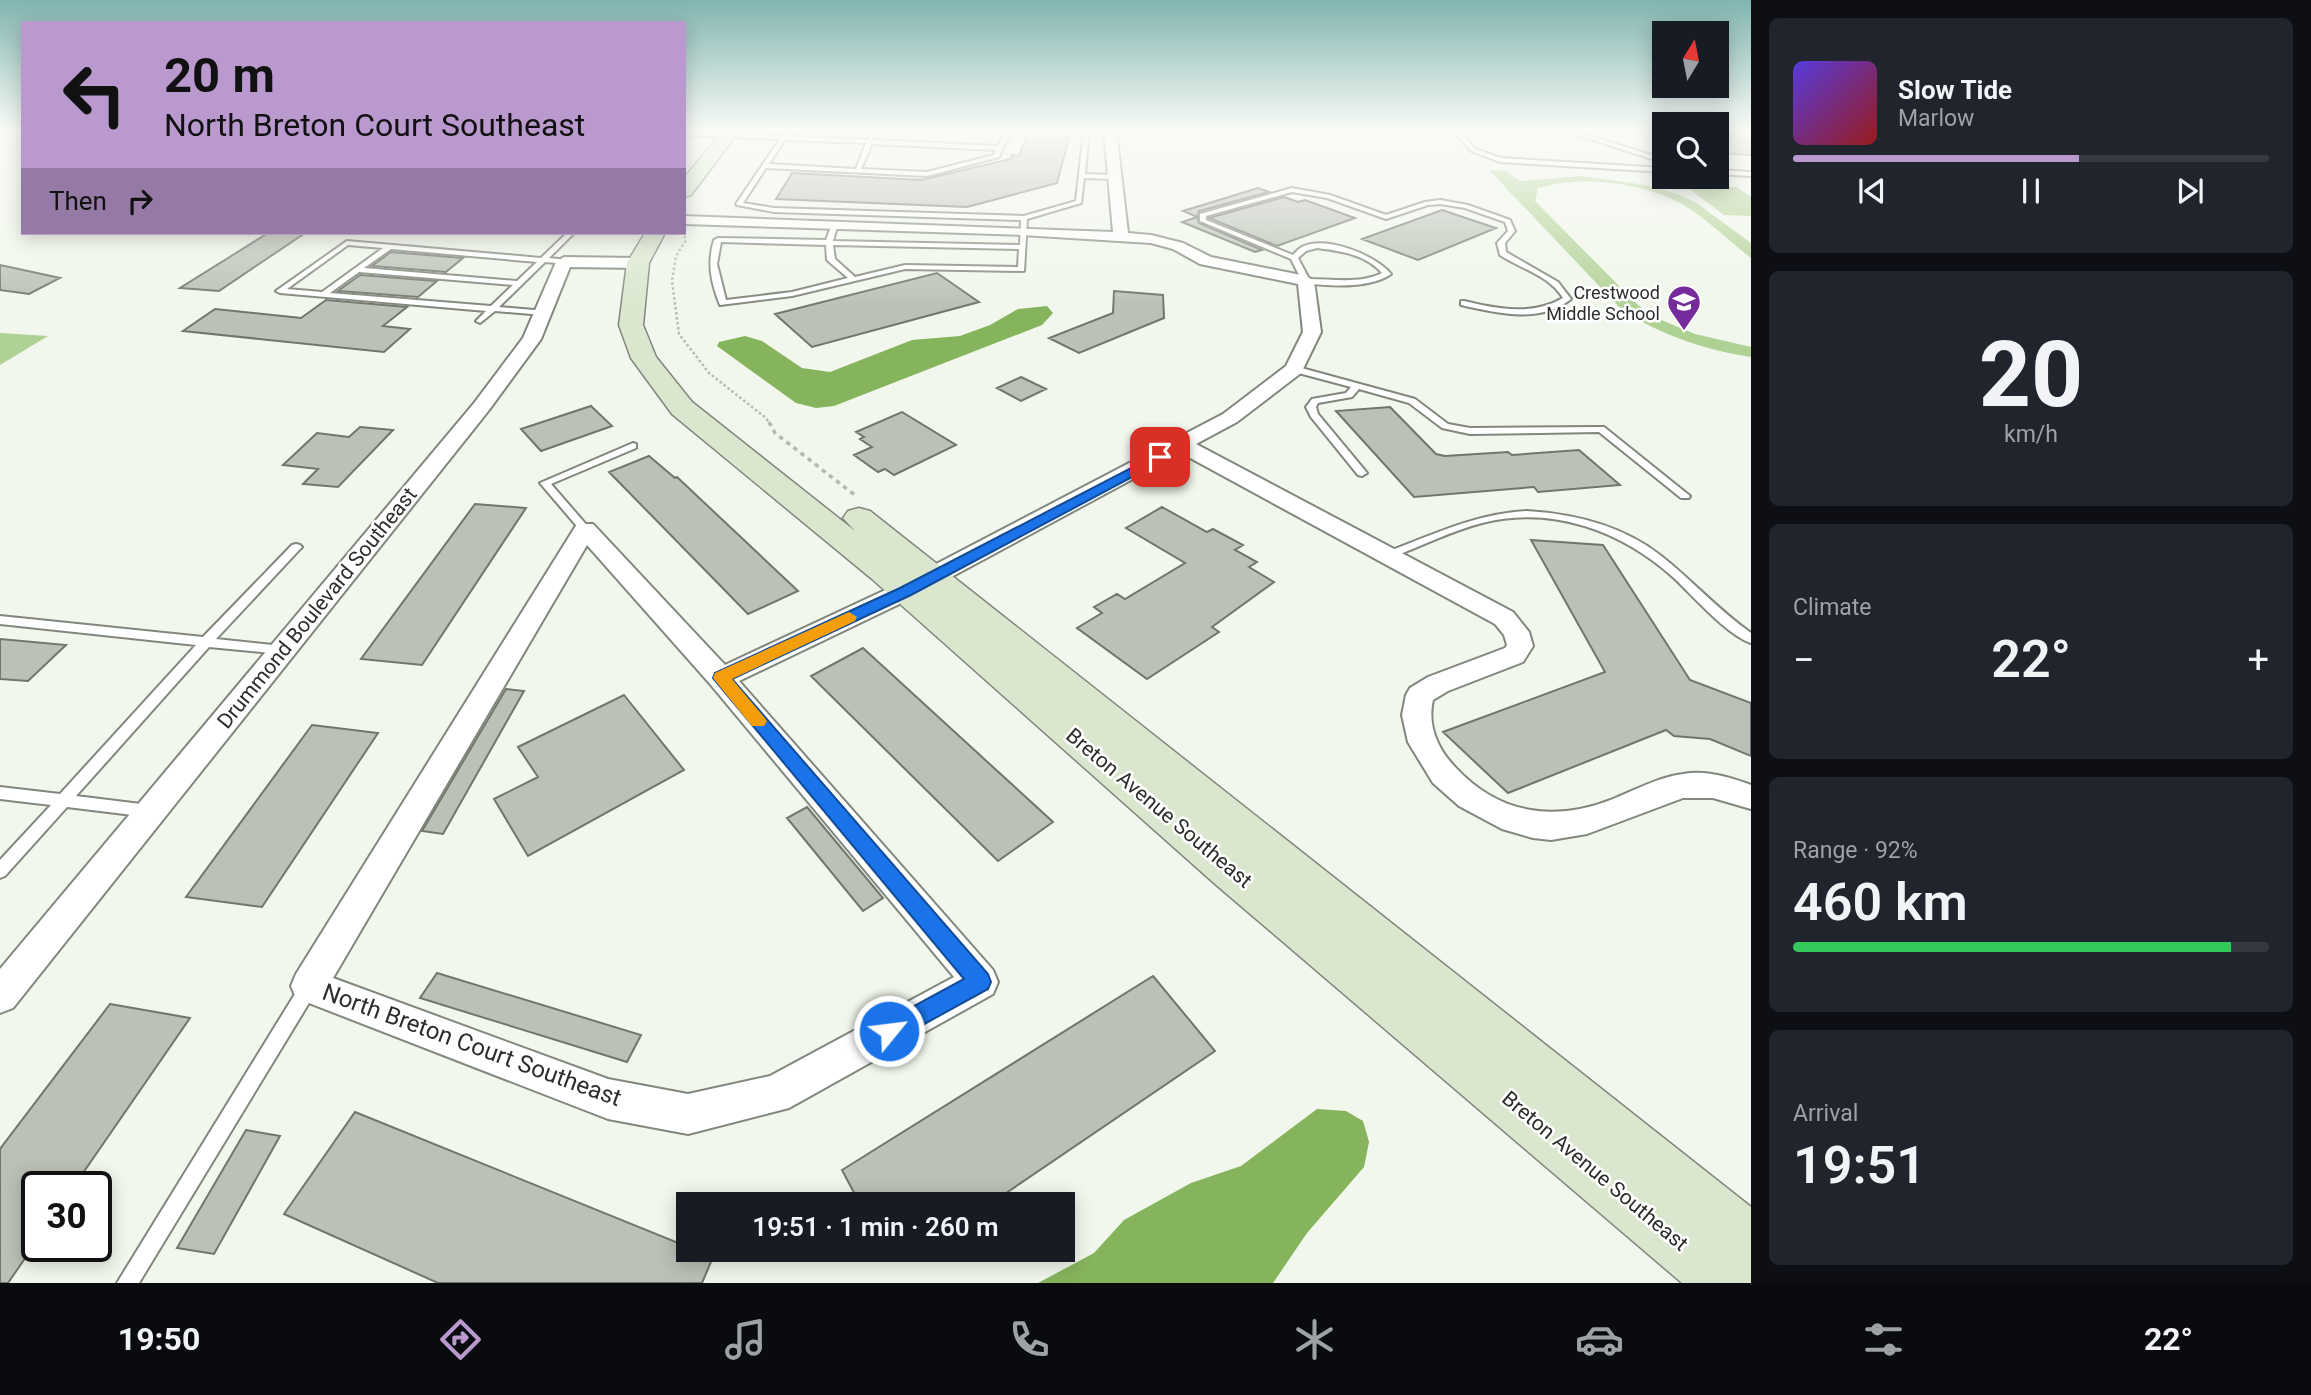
<!DOCTYPE html>
<meta charset="utf-8">
<style>
body{margin:0;font-family:Roboto,sans-serif;background:#20242c;color:#f1f3f6;height:100vh;display:flex;flex-direction:column;font-size:26px;white-space:nowrap}
*{box-sizing:border-box;margin:0}
p{font-size:23px;color:#9ea1a6}
.icon{flex:none;width:38px;height:38px;fill:none;stroke:currentColor;stroke-width:2;stroke-linecap:round;stroke-linejoin:round}
.map{position:relative;flex:1;overflow:hidden}
.side{display:flex;flex-direction:column;gap:18px;padding:18px;background:#0d0f14;width:560px}
.side>*{flex:none}
.banner{position:absolute;left:21px;top:21px;width:665px;height:214px;border-radius:0px;box-shadow:0 4px 18px #0003;background:#ba99ce;color:#111;overflow:hidden}
.needle{width:46px;rotate:10deg}
.controls{position:absolute;left:1652px;top:21px;display:grid;gap:14px}
.controls a{display:grid;place-items:center;width:77px;height:77px;border-radius:0px;background:#171b24;box-shadow:0 4px 18px #0003;font-size:35px}
.speed{position:absolute;left:21px;top:1171px;display:flex;gap:14px;font-size:35px;font-weight:700;text-align:center}
.speed>*{display:grid;place-content:center;width:91px;height:91px;border-radius:50%;background:#171b24;box-shadow:0 4px 18px #0003;line-height:1}
.speed .limit{border:4px solid #111;border-radius:10px;background:#fff;color:#111}
.pin{position:absolute;display:grid;place-items:center;width:60px;height:60px;color:#fff;margin:-30px;border-radius:14px;box-shadow:0 4px 10px #0006}
.me{position:absolute;width:77px;margin:-38px;rotate:61deg;stroke-linejoin:round;filter:drop-shadow(0 0 5px #0008)}
.turn{display:flex;align-items:center;gap:24px;height:147px;padding:0 28px;font-size:32px}
.turn .icon{width:91px;height:91px;stroke-width:2.5}
.turn b{display:block;font-size:49px;line-height:60px}
.then{display:flex;align-items:center;height:66px;padding:0 28px;background:#0003;gap:14px;font-size:26px}
.big{font-size:52px;font-weight:600;line-height:1.1}
.side .widget{flex:1;display:flex;flex-direction:column;justify-content:center;gap:10px;min-width:0;padding:0 24px;border-radius:10px;background:#20242c}
.side .dial{align-items:center;gap:0}
.dial b{font-size:91px;line-height:1}
.song{display:flex;align-items:center;gap:21px}
.cover{width:84px;height:84px;border-radius:10px;background:linear-gradient(135deg,hsl(250 70% 55%),hsl(0 70% 35%))}
.played{height:7px;border-radius:4px;background:linear-gradient(90deg,#ba99ce 60%,#363941 60%)}
.keys{display:flex;justify-content:space-around;direction:ltr}
.heat{display:flex;justify-content:space-between;align-items:center;font-size:38px;direction:ltr}
.charge{height:10px;border-radius:5px;background:linear-gradient(90deg,#34c759 92%,#363941 0)}
.trip{position:absolute;left:676px;top:1192px;width:399px;height:70px;border-radius:0px;background:#171b24;box-shadow:0 4px 18px #0003;font-weight:600;line-height:70px;text-align:center}
.tab-bar{display:flex;height:112px;justify-content:space-around;align-items:center;background:#090b0e;color:#9ea1a6}
.tab-bar .icon{width:49px;height:49px}
.tab-bar .active{color:#ba99ce}
.tab-bar b{font-size:32px;color:#f1f3f6}
main{display:flex;flex:1;min-height:0}
.map>svg:first-child{display:block}
.green{fill:#b0d194}
.water{fill:#86b45c}
.building{fill:#bbc1b6;stroke:#71766d;stroke-width:2}
.lines{fill:none;stroke-linecap:round;stroke-linejoin:round}
.service-casing{stroke:#81877d;stroke-width:4}
.minor-casing{stroke:#81877d;stroke-width:4}
.secondary-casing{stroke:#81877d;stroke-width:3}
.path-far1{stroke:#b5bab1;stroke-width:2.5;stroke-dasharray:2.5 2.5;stroke-linecap:butt}
.path{stroke:#b5bab1;stroke-width:3.5;stroke-dasharray:4.5 4.5;stroke-linecap:butt}
.service{fill:#fff;fill-rule:evenodd}
.minor{fill:#fff;fill-rule:evenodd}
.secondary{fill:#dae7ce;fill-rule:evenodd}
.route{fill:#1a73e8;stroke:#114b97;stroke-width:2}
.slow{fill:#f59e0b}
.labels{text-anchor:middle;dominant-baseline:central;stroke-width:5;stroke-linejoin:round;paint-order:stroke}
.far-poi-label{font-size:18px;fill:#2c2e2a;stroke:#fff;text-anchor:end}
.street-label{font-size:21px;fill:#2c2e2a;stroke:#fff}
.near-street-label{font-size:24px;fill:#2c2e2a;stroke:#fff}
</style>
<main>
<div class="map">
<svg width="1751" height="1283" viewBox="0 0 1751 1283">
<rect width="100%" height="100%" fill="#f1f7ec"/>
<path class="green" d="M1489,170l17,1 14,10 60,-5 66,9 34,10 15,7 56,41v15c-22,-17 -45,-40 -69,-54 -41,-22 -100,-29 -144,-16l-3,13 102,103 17,13 41,17 56,13v10c-46,-7 -90,-22 -129,-47z
M1684,185l53,2 14,10v19l-27,-1z
M0,333l48,3 -48,29z"/>
<path class="water" d="M1047,306l6,7 -11,12 -208,81 -18,2 -20,-5 -79,-57 2,-4 26,-6 17,5 40,27 28,4 82,-32 48,-4 30,-11 28,-16z
M1317,1109l29,2 17,10 6,21 -5,25 -57,66 -34,50h-235l56,-30 30,-33 67,-37 50,-17z"/>
<path class="building" d="M1029,130h42l-14,53 -90,24 -191,-8 16,-26 129,7 90,-21 1,-4 7,1z
M1717,130h34v25l-34,-2z
M1258,188l11,4 -70,19 -2,6 -14,-6z
M1284,197l14,5 7,-2 50,18 -78,28 -68,-28z
M1442,210l54,18 -78,32 -56,-21z
M1197,217l2,6 63,27 -7,2 -73,-30z
M268,233h37l-86,58 -39,-3z
M391,252l72,6 -17,14 -74,-6z
M0,265l60,13 -31,16 -29,-4z
M937,273l42,29 -167,45 -37,-33z
M360,275l76,6h1l-19,16 -80,-6z
M1114,291l49,4 1,23 -85,35 -30,-15 64,-25z
M326,300l81,7 -24,19 27,3 -26,23 -201,-21 32,-22 86,9z
M1021,377l25,12 -25,12 -24,-13z
M591,406l21,20 -71,25 -20,-22z
M1390,407l46,47 9,2 63,-4 4,3 67,-5 41,35 -82,7 -4,-5 -120,10 -78,-86z
M902,412l54,33 -62,30 -9,-6 -7,3 -24,-17 18,-8 -12,-8 4,-2 -8,-5z
M360,427l33,3 -55,57 -35,-3 15,-15 -35,-4 34,-32 32,4z
M649,456l26,22 2,-1 121,114 -50,23 -139,-142z
M475,504l51,4 -104,157 -61,-6z
M1162,507l45,25 6,-3 30,16 -8,5 22,12 -8,5 25,15 -62,45 7,5 -72,47 -70,-51 25,-15 -8,-6 23,-13 8,5 60,-36 -59,-35z
M1531,540l72,5 87,135 61,23v53l-41,-17 -36,-3 -8,-6 -158,63 -65,-61 162,-60z
M0,639l66,6 -38,36 -28,-2z
M863,648l190,174 -55,39 -187,-185z
M506,689l18,2 -81,143 -21,-3z
M624,695l60,75 -156,86 -34,-57 44,-22 -20,-30z
M312,725l66,8 -116,174 -76,-10z
M807,807l76,91 -20,13 -76,-93z
M437,973l204,62 -14,27 -207,-64z
M1153,976l62,75 -225,153h-130l-18,-34z
M110,1004l80,14 -116,168h-37v55l-29,42h-8v-134z
M355,1112l358,145 -11,26h-264l-154,-69z
M246,1130l34,6 -66,118 -37,-6z"/>
<g class="lines">
<g class="service-casing">
<path id="service" d="M787,130h5l-4,6 80,4 5,-10h4l-4,10 125,6 8,-16h5l-12,27 -72,19 -161,-8 -23,35 31,5 250,8 52,-15 8,-71h5l-4,44 30,1 3,2 -3,2 -31,-1 -3,25 -54,16 -3,52 -119,-2 -113,27 -72,9c-9,-22 -13,-42 -6,-65l4,-2 108,2 5,-13 3,-2 3,2 -4,14 187,4 1,-25 -247,-8 -37,-7 -1,-1 44,-65 -96,-4v-4l98,5zM785,140l81,3 -10,26 -87,-5zM872,144l124,6 -2,5 -67,17 -66,-3zM721,242l105,3 1,15 21,18 -56,14 -66,8 -9,-36zM833,245l186,4 -1,18 -113,-2 -50,12 -20,-18z
M1453,130h6l16,19 26,9 163,10v4l-164,-10 -29,-11z
M1563,130h7l94,29v4z
M1717,170l34,2v4l-34,-2z
M1292,188l38,7 56,20 39,-13 15,-2 28,5 42,15 5,11 -10,12 1,9 52,30 13,17c-30,25 -75,14 -110,6v-4h3c33,8 68,15 99,-3 -14,-23 -42,-29 -63,-43l-3,-12 11,-12 -3,-9 -40,-14 -25,-4 -12,1 -42,14 -59,-21 -35,-6 -86,24v4l87,35c3,-3 5,-6 9,-8 24,-12 73,8 89,27 -21,15 -63,12 -88,9l-12,-24 -91,-38v-7zM1317,248c24,3 48,6 65,25 -21,11 -49,6 -73,6l-11,-21 8,-7z
M567,233h7l-25,25 18,2v4l-22,-2 -46,45 47,4v4h-3l-48,-4 -15,12 -4,-2 10,-10 -206,-18 -4,-2 71,-50 194,17zM348,245l35,3 -61,44 -35,-3zM391,249l146,13 -20,19 -153,-13zM359,272l154,13 -22,21 -161,-13z
M1294,366l121,33 33,25 22,4 134,-1 86,69 -1,2h-8l-82,-66 -129,2 -28,-6 -33,-25 -50,-14 -7,8 -34,6 -2,4 2,7 49,59 -5,3 -4,-1 -47,-58 -5,-10 6,-8 34,-6 5,-6 -60,-16v-4z
M633,443l3,1v4l-85,36 39,45 -5,3 -4,-1 -41,-48z
M1527,511c48,3 94,14 133,44 31,24 58,55 91,78v10c-24,-8 -58,-47 -77,-65 -52,-47 -122,-73 -192,-55 -31,8 -60,23 -90,34h-8l-2,-2 2,-2c49,-18 90,-39 143,-42z
M296,544l4,1 2,2 -2,2 -84,90 66,7 6,4 -2,3 -4,1 -73,-7 -133,149 73,9 5,2 2,4 -2,4 -5,2 -82,-10 -62,69 -5,2v-18l51,-55 -51,-6v-12l60,7 136,-149 -196,-21v-8l203,21 89,-92z
M309,979l6,2 2,6 -2,6 -176,290h-22l186,-302z"/>
</g>
<g class="minor-casing">
<path id="minor" d="M1104,130h12l12,103 23,2 32,8 28,14 95,19 8,5 7,51 -20,41 -64,49 -41,22 317,168 16,20 4,14 -10,16 -75,29 -15,9c-6,26 5,50 23,68 44,47 99,54 157,31 22,-9 46,-22 70,-25 23,-4 46,3 68,11v24l-38,-11h-30l-96,36 -36,6 -18,-2 -31,-9 -43,-23 -26,-23 -25,-41 -6,-27 4,-20 4,-7 18,-11 77,-29 2,-3 -3,-10 -9,-11 -314,-171 -267,144 -175,84 254,289 5,12 -5,12 -204,114 -101,26 -80,-15 -312,-121 -5,-12 5,-12 281,-450h16l132,141 171,-80 327,-171 63,-48 17,-34 -5,-48 -98,-20 -27,-15 -22,-6 -129,-8 -338,-11v-8l429,16zM587,545l124,140 243,292 -184,99 -82,18 -80,-15 -275,-101z
M564,257l74,1 8,5 -8,5 -68,-1 -29,72 -52,71 -476,598 -13,5v-44l475,-567 48,-64 33,-76z"/>
</g>
<g class="secondary-casing">
<path id="secondary" d="M724,130h16l-49,65 -7,2v-19z
M645,233h20l-16,30 -6,62 13,32 36,45 163,129 -12,-13 5,-7 11,-3 11,3 881,696v76h-69l-468,-400 -342,-304 -200,-165 -41,-56 -12,-33 8,-62z"/>
</g>
<path class="path-far1" d="M684,236l2,4 -10,16 -4,25 7,53 30,39 57,45 4,6"/>
<path class="path" d="M769,422l6,11 81,63"/>
<use href="#service" class="service"/>
<use href="#minor" class="minor"/>
<use href="#secondary" class="secondary"/>
</g>
<linearGradient id="sky" x2="0" y2="1"><stop stop-color="#81b4b0"/><stop offset="0.42" stop-color="#f9fbf6"/><stop offset="1" stop-color="#f9fbf6" stop-opacity="0"/></linearGradient>
<rect width="1751" height="309" fill="url(#sky)"/>
<path class="route" d="M1160,453l4,1v6l-253,135 -179,84 256,295 3,8 -3,7 -91,50 -8,4 -8,-4 -3,-8 3,-7 83,-45 -251,-301 2,-5 185,-85z"/>
<path class="slow" d="M849,612l8,5 -2,4 -123,58 32,38 3,4 -3,5h-12l-39,-48 2,-5z"/>
<defs>
<g id="school-pin" transform="scale(1.75)"><path d="M0 17L-7.5 6A9.5 9.5 0 1 1 7.5 6Z" fill="#762b9d" stroke="#fff"/><path d="M0-5L7-2L0 1L-7-2ZM-4 1L0 2.5L4 1V4Q0 6-4 4Z" fill="#fff"/></g>
</defs>
<g fill-rule="evenodd">
<use href="#school-pin" x="1684" y="302"/>
</g>
<g class="labels">
<g class="far-poi-label">
<text x="1660" y="292">Crestwood<tspan x="1660" dy="21">Middle School</tspan></text>
</g>
<g class="street-label">
<text transform="translate(317 608) rotate(-51)">Drummond Boulevard Southeast</text>
<text transform="translate(1159 808) rotate(40)">Breton Avenue Southeast</text>
<text transform="translate(1595 1171) rotate(40)">Breton Avenue Southeast</text>
</g>
<g class="near-street-label">
<text transform="translate(472 1045) rotate(20)">North Breton Court Southeast</text>
</g>
</g>
</svg>
<div class="controls">
<a><svg class="needle" viewBox="-14 -14 28 28"><path d="M0-13l5 13h-10z" fill="#e53935"/><path d="M0 13l5-13h-10z" fill="#9ea1a6"/></svg></a>
<a><svg class="icon" aria-label="search" viewBox="0 0 24 24"><circle cx="10" cy="10" r="6"/><path d="M15 15l6 6"/></svg></a>
</div>
<div class="speed"><div class="limit">30</div></div>
<div class="pin" style="left:1160px;top:457px;background:#d93025"><svg class="icon" aria-label="arrive" viewBox="0 0 24 24"><path d="M6 21V4h12l-3 4 3 4H6"/></svg></div>
<svg class="me" style="left:889px;top:1031px" viewBox="-20 -20 40 40"><circle r="17" fill="#1a73e8" stroke="#fff" stroke-width="3"/><path d="M0-11L8 9 0 5-8 9z" fill="#fff"/></svg>
<div class="trip">19:51 · 1 min · 260 m</div>
<div class="banner">
<div class="turn"><svg class="icon" aria-label="left" viewBox="0 0 24 24"><path d="M17 20v-9H6M10 6l-5 5 5 5"/></svg><div><b>20 m</b>North Breton Court Southeast</div></div>
<div class="then">Then<svg class="icon" aria-label="right" viewBox="0 0 24 24"><path d="M7 20v-9h11M14 6l5 5-5 5"/></svg></div>
</div>
</div>
<section class="side">
<div class="widget">
<div class="song"><i class="cover"></i><div><b>Slow Tide</b><p>Marlow</p></div></div>
<div class="played"></div>
<div class="keys"><svg class="icon" aria-label="previous" viewBox="0 0 24 24"><path d="M18 5L8 12l10 7zM5 5v14"/></svg><svg class="icon" aria-label="pause" viewBox="0 0 24 24"><path d="M8 5v14M16 5v14"/></svg><svg class="icon" aria-label="next" viewBox="0 0 24 24"><path d="M6 5l10 7-10 7zM19 5v14"/></svg></div>
</div>
<div class="widget dial"><b>20</b><p>km/h</p></div>
<div class="widget"><p>Climate</p>
<div class="heat"><a>−</a><b class="big">22°</b><a>+</a></div>
</div>
<div class="widget"><p>Range · 92%</p><b class="big">460 km</b><div class="charge"></div></div>
<div class="widget"><p>Arrival</p><b class="big">19:51</b></div>
</section>
</main>
<nav class="tab-bar">
<b>19:50</b>
<svg class="icon active" aria-label="directions" viewBox="0 0 24 24"><path d="M12 3l9 9-9 9-9-9zM9 14v-3h6M13 9l2 2-2 2"/></svg>
<svg class="icon" aria-label="music" viewBox="0 0 24 24"><path d="M9 18V5l10-2v13"/><circle cx="6" cy="18" r="3"/><circle cx="16" cy="16" r="3"/></svg>
<svg class="icon" aria-label="phone" viewBox="0 0 24 24"><path d="M5 4h4l2 5-3 2q2 4 5 5l2-3 5 2v4C11 20 4 13 5 4z"/></svg>
<svg class="icon" aria-label="climate" viewBox="0 0 24 24"><path d="M12 3v18M4 7l16 10M4 17L20 7"/></svg>
<svg class="icon" aria-label="car" viewBox="0 0 24 24"><path d="M5 17H2v-5l4-1 3-4h7l3 4 3 1v5h-3M9 17h6M6 11h13"/><circle cx="7" cy="17" r="2"/><circle cx="17" cy="17" r="2"/></svg>
<svg class="icon" aria-label="filters" viewBox="0 0 24 24"><path d="M4 7h16M4 17h16"/><circle cx="9" cy="7" r="2"/><circle cx="15" cy="17" r="2"/></svg>
<b>22°</b>
</nav>
